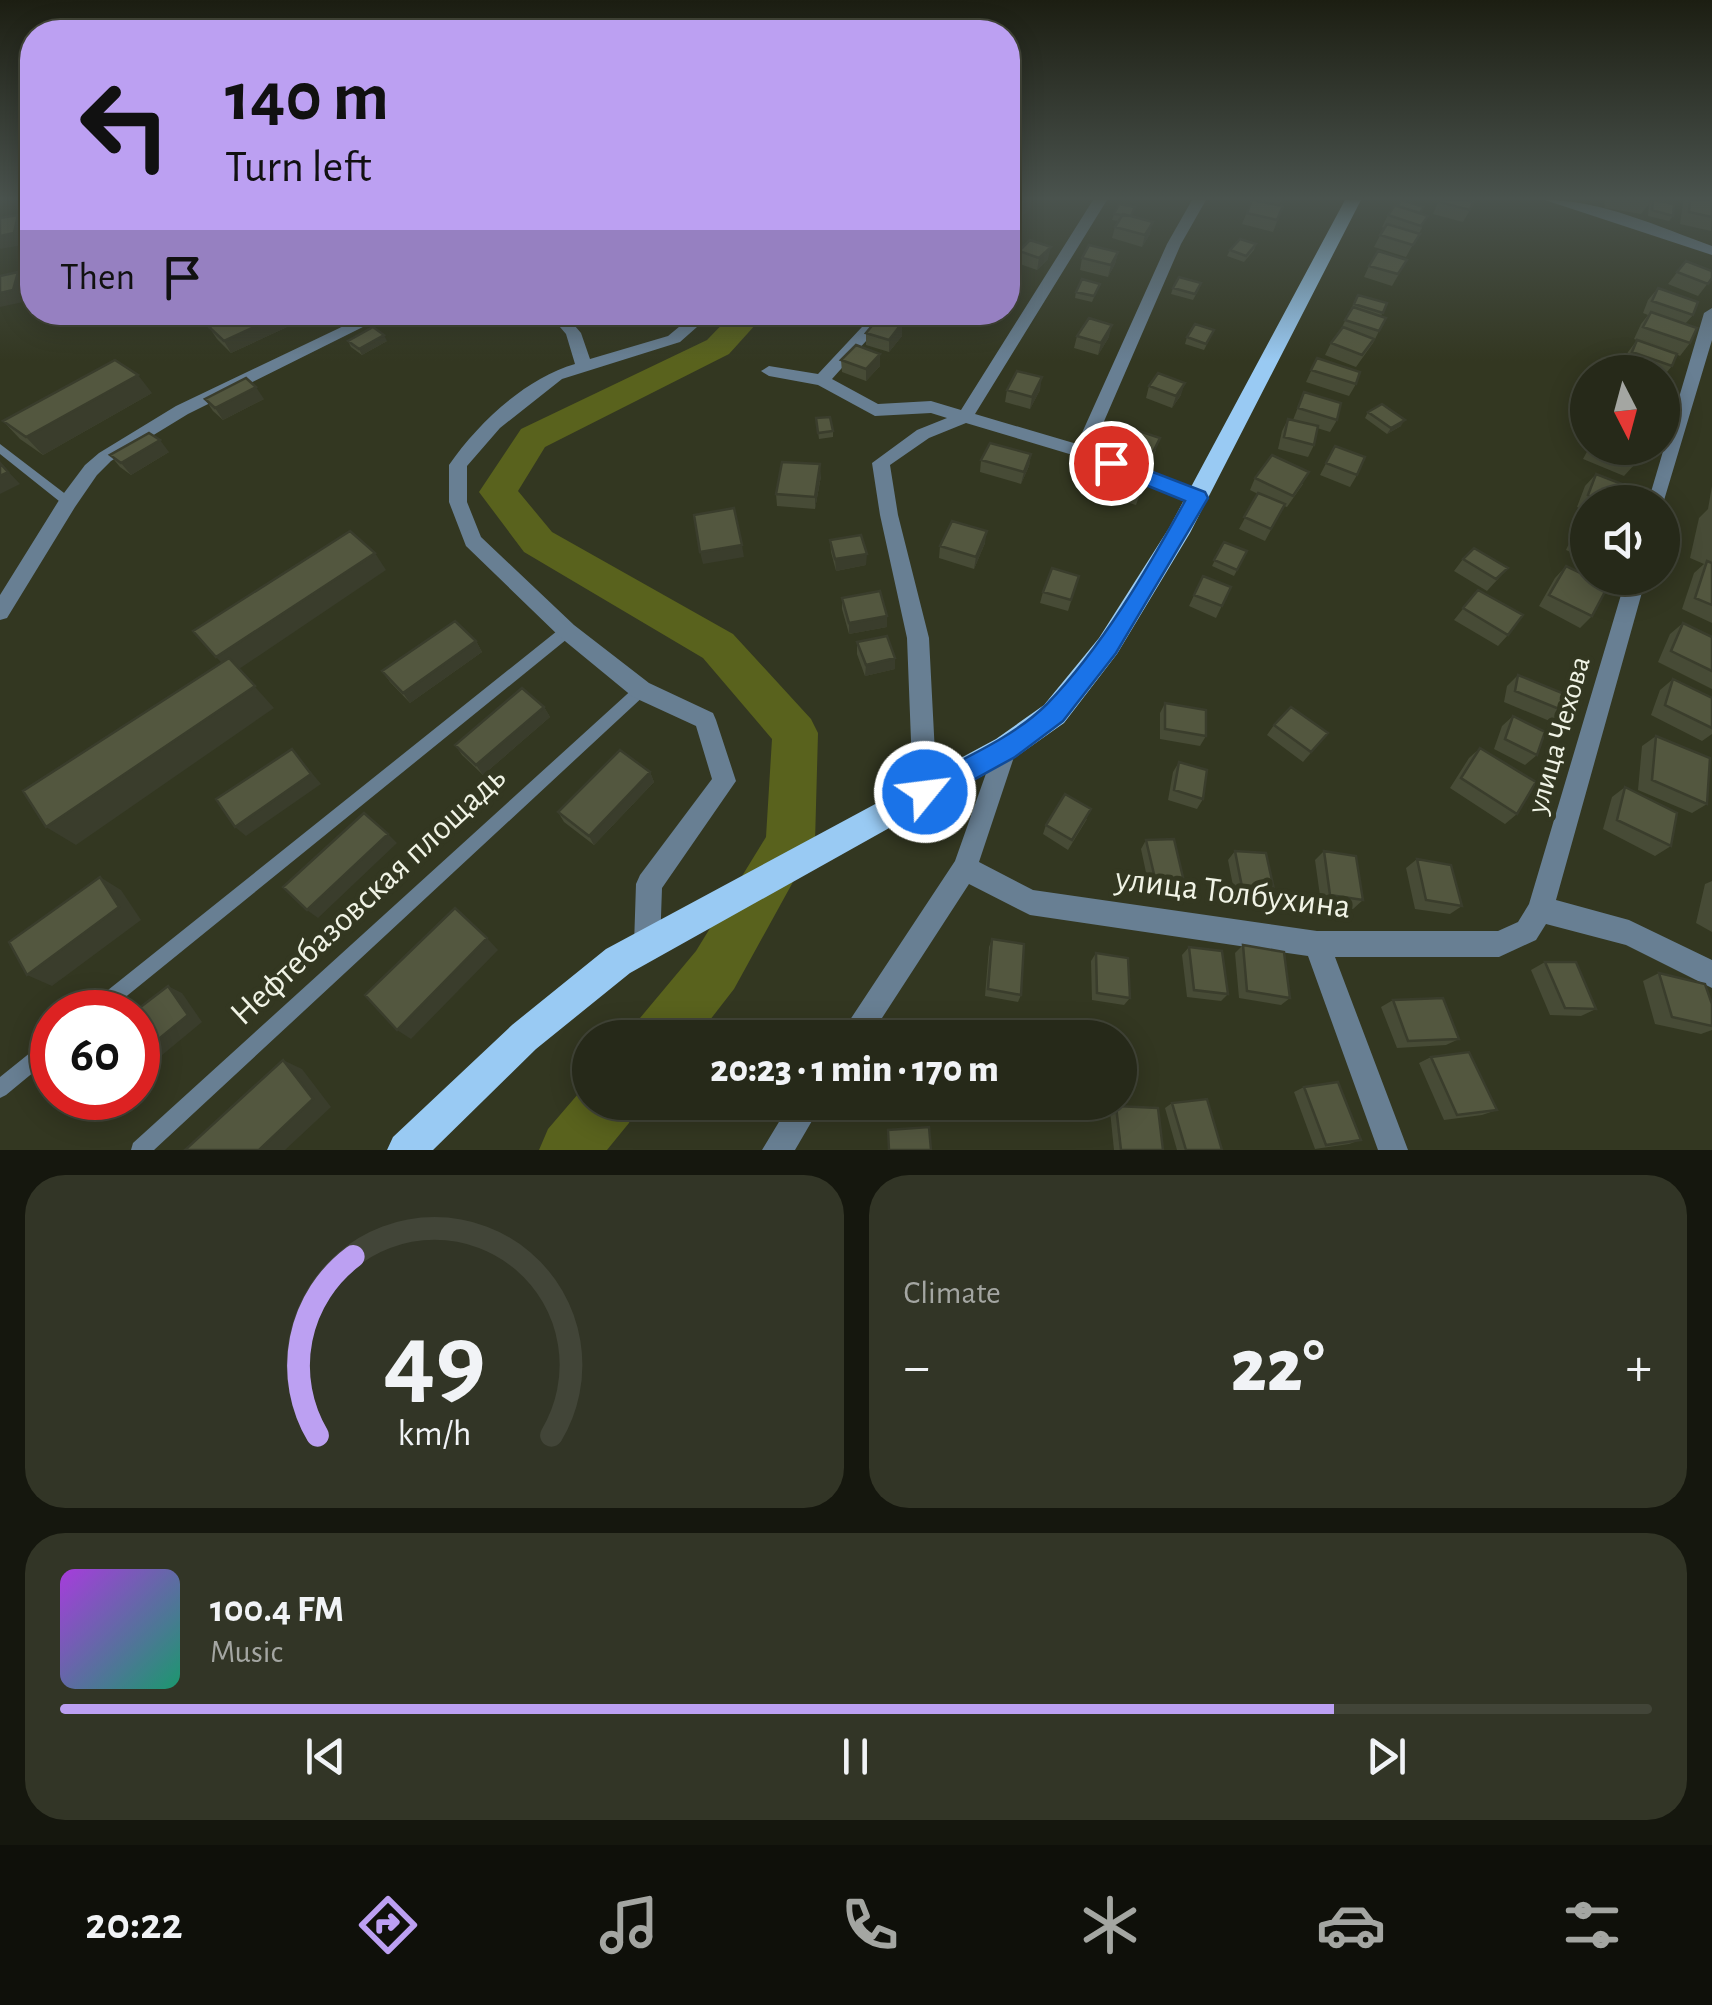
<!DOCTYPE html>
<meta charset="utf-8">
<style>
body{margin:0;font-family:"Alegreya Sans",sans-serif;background:#323526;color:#f1f3f6;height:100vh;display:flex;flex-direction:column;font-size:38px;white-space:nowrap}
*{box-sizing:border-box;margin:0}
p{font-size:32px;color:#a4a6a2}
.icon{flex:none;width:55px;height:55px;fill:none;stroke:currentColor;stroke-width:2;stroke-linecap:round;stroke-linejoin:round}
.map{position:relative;height:1150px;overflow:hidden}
.drawer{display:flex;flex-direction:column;gap:25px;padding:25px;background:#15170e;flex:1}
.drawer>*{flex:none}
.top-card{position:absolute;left:20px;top:20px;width:1000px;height:305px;border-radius:40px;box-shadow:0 5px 25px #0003,0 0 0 2px #424538;background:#bca0f2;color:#111;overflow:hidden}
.needle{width:65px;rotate:174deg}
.fabs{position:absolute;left:1570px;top:355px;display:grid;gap:20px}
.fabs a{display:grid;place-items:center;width:110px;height:110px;border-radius:50%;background:#262919;box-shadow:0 5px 25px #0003,0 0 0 2px #424538;font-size:50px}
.speed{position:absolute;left:30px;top:990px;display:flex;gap:20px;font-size:50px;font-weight:700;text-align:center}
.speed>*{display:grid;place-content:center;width:130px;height:130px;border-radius:50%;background:#262919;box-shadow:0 5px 25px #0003,0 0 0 2px #424538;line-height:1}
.speed .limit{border:15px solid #d22;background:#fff;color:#111}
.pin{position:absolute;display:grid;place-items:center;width:85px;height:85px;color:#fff;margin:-42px;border:5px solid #fff;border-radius:50%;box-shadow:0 2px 10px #0007}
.me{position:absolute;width:110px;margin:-55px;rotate:61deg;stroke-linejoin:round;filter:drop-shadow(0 0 8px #0008)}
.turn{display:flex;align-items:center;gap:35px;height:210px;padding:0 40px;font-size:45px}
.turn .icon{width:130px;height:130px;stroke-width:2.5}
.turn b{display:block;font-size:70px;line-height:85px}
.then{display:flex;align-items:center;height:95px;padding:0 40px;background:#0003;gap:20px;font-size:38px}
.big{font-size:75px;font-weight:800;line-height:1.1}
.drawer .tile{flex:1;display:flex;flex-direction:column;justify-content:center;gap:15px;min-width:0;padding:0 35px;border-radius:40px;background:#323526}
.drawer .dial{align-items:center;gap:0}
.dial svg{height:260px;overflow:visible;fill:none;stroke:#424538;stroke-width:7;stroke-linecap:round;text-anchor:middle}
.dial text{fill:#f1f3f6;stroke:none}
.song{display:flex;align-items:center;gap:30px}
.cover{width:120px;height:120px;border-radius:15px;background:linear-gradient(135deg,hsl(280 70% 55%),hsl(160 70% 35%))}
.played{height:10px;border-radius:5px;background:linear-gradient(90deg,#bca0f2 80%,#424538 80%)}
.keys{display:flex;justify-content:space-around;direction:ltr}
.heat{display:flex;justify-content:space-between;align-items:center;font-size:55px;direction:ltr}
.drawer .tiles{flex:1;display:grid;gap:25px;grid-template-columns:1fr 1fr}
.tile:last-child{grid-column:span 2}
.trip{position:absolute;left:572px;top:1020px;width:565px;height:100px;border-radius:50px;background:#262919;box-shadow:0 5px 25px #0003,0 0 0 2px #424538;font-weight:800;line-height:100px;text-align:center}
.tabs{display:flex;height:160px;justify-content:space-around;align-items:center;background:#0f100a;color:#a4a6a2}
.tabs .icon{width:70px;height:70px}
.tabs .selected{color:#bca0f2}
.tabs b{font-size:45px;color:#f1f3f6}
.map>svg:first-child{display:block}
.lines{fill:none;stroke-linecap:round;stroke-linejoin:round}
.river{fill:#59621d;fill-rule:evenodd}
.lane{fill:#687f93;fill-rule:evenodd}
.street{fill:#687f93;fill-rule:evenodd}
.primary{fill:#99caf3;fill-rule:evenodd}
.wall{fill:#474b36}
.shaded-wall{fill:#3a3d2c}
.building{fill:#53573f;stroke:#3a3d2c;stroke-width:2.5}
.route{fill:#1a73e8;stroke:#114b97;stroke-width:2.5}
.labels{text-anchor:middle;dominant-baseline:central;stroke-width:10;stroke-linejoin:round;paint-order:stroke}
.street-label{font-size:30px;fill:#f0f3e5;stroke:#333721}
.near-street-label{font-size:35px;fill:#f0f3e5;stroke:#333721}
</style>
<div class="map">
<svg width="1712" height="1150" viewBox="0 0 1712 1150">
<rect width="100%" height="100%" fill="#333721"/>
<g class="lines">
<path class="river" d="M734,312h33l-38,42 -184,93 -27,44 34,41 181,102 78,85 7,14 -3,109 -81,147 -38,49h-64l8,-20 56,-67 70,-114 6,-98 -69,-81 -179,-106 -45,-60 42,-63 186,-89z
M590,1080v22h47l-8,21 -22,27h-68l9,-21z"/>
<path class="lane" d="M0,444l72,55 2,3 -2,3h-8l-64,-51z
M567,626l5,1 2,4 -2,4 -465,377h-21l2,-6 474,-379z
M641,684l5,2 2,4 -2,4 -492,456h-23l2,-7 503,-457z
M52,1037v20l-46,38 -6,3v-21l46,-37z"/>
<path class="street" d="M1093,200h14l-132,214 102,30 90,-200 25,-44h14l-25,44 -89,205 112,43 2,5 -9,7 -7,-2 -114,-46 -110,-33 -37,15 -39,27 8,50 31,123 8,154 -4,8 -8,3 -8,-3 -4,-8 -6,-154 -27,-123 -8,-52 45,-33 30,-12 -16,-5 -56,3 -57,-31 -49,-9 -8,-5 8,-5 49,8 58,-62h16l-60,67 46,25 53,-3 30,9z
M1545,200c57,0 114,27 167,46v9z
M32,215v8l-32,7v-8z
M1712,308v32l-50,167v-5h-14l56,-189z
M373,312h20l-205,102 -77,47 -14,14 -22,32 -68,111 -7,2v-25l61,-98 24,-32 14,-12 77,-47z
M547,312h16l18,21 9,26 78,-23 29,-24h17l-34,30 -118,37 -62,49 -33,38v36l14,35 93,88 75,58 64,30 3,7 20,61 -74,107 -2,57 -4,9 -9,4 -9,-4 -4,-9 2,-61 4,-9 72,-96 -16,-53 -63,-29 -73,-60 -94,-91 -17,-44v-37c29,-42 77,-87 126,-101l-9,-30z
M1626,578h20l-90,322 73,20 83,40v28l-86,-43 -80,-21 -10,16 -37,17h-164l73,193h-30l-70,-194 -278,-41 -61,-31 -100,154h-31l117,-177 40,-113 3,-7 8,-3 8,3 3,7 -38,114 54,28 284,41h181l20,-9 11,-18z
M791,1102h32l-28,48h-33z"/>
<path class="primary" d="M1345,200h16l-171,333 -73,121 -53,69 -48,34 -386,216 -94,76 -103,101h-46l6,-13 119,-112 94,-76 390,-210 48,-34 55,-67 70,-110z"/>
</g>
<path class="wall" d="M1008,200h23l-1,8 -11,11 -11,-4z
M1252,200h29l-2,5 4,1 -10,26 -31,-8z
M1439,200l31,10 -7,12 -30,-8z
M1604,200h45l1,3 -9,11 -36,-6z
M1652,200l21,16 -4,5 -21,-5 1,-11z
M1685,200h27l-1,31 -31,-7 3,-21z
M1420,213l2,15 -16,29 -32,-10 10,-19 -2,-1 6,-12z
M1114,214l18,2 18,18 -8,13 -30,-9 3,-11 4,-6 -7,-1z
M1256,244l-2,6 -10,12 -17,-6 3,-6z
M1019,251l29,8 -11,11 -20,-7z
M1118,252l-3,12 -7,13 -28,-7 2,-12z
M1407,260l-15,26 -28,-9 5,-11z
M1686,261l26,17 -14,18 -30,-12z
M1100,284l-8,18 -17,-4 1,-6z
M1173,288l26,1 -6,11 -22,-6z
M1658,288l35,27 -8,9 5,19 -10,13 -4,-2 -4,12 -10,12v-6h-37l4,-4 14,4 -20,-8 5,-12 9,-12 -3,-1 7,-15 7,-9 -5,-2 5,-13z
M1358,295l29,8 -6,13 -2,15 -6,12 -17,24 -31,-12 6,-12 9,-12z
M901,312h32l-8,11 -24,-8z
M902,323v13l-13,16 -23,-7v-12z
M209,327h78l-56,26 -14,-14z
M1214,330l-10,20 -19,-6 2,-7z
M1077,336l32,1 -11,18 -24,-7z
M348,341h39l-25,14 -11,-8z
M880,354v12l-14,15 -24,-9 -1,-12z
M1317,358l39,26 -7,12 -43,-14z
M1662,378l9,22 -9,9z
M1149,386l32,9 -9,13 -26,-10z
M1007,390h33l-10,19 -25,-7z
M1304,392l33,28 -7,12 -13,-4 -3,17 -6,12 -30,-8 4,-18 6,-12 5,1z
M152,393l-109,62 -23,-16 -17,-18z
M205,399h59l-41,21 -10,-9z
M1368,412l33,14 -14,8 -22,-16z
M816,418l17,13v6l-14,2z
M1123,442l33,8 -7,14 -29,-10z
M1335,446l22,29 -7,12 -30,-12z
M1589,448h54l-8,16 -11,12 -41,-17z
M169,452l-38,23 -11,-8 -10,-12z
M1031,454l-2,12 -8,18 -41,-12 1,-12z
M1147,474l-11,31 -36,-11 4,-12z
M1596,474l25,28h-33v9l-11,-4 8,-21z
M821,476l-6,33 -38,-3 -1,-12z
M1255,478l48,6 -16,23 -3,-1 -19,35 -26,-12 19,-35 -8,-4z
M1712,486v137l-30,-14 12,-36 10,-9 -14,-6 9,-40 9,-9z
M1579,527l9,3v30l-22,-10 8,-17z
M830,540l36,25 -30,6 -5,-19z
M1224,542l23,9 -13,25 -22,-10z
M985,543l-11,26 -35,-11 1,-12z
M1463,559l45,9 -21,23 -33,-20z
M1566,566l26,50 -12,12 -41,-22 16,-28z
M1079,576l-11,35 -28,-8 3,-11z
M1203,576l28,11 -15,31 -27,-12z
M1478,590l30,45 -10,11 -44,-26z
M842,598l45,29 -38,7 -7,-25z
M1683,623l29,14v52l-54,-27 12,-28z
M476,641l6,11 -72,51 -20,-21 -8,-11z
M857,642l38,27 -30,7 -8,-22z
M1518,675l46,36 -12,11 -48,-20 3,-16z
M1673,679l39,19v36l-10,7 -51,-26 9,-25z
M1165,703l41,33 -6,10 -40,-7v-26z
M544,707l6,10 -67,58 -21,-20 -7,-10z
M1513,716l24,39 -12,10 -31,-16 8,-23z
M1274,725l54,8 -25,29 -36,-27z
M1656,736l51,68 -15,9 -54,-23 4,-44z
M1480,748l37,66 -12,10 -55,-36 19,-30z
M1179,762l24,37 -6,10 -29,-9 5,-28z
M650,772l4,10 -60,63 -30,-23 -6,-10z
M1625,787l46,59 -16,10 -52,-27 9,-32z
M1087,819l-19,31 -25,-16 3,-9z
M1146,840l39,46 -6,9 -28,1 -10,-47z
M1235,851l40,43 -8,9 -31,-2 -8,-41z
M1324,851l39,49 -10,9 -32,-6 -6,-43z
M1417,859l45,47 -12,8 -35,-5 -9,-41z
M1712,881v51l-16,-9 9,-39z
M992,939l29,56 -3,7 -33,-6 4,-49z
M1243,945l47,53 -9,7 -42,-7 -4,-45z
M1189,947l39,47 -7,7 -34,-4 -5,-42z
M1096,953l34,45 -6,7 -32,-5 -1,-39z
M1545,962l51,47 -15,7 -31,-1 -19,-45z
M1659,973l53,31v26l-11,4 -46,-10 -12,-43z
M1393,1000l66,39 -13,6 -49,3 -16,-41z
M1431,1057l66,53 -15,5 -38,5 -25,-57z
M1304,1087l57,53 -12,4 -34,5 -21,-57z
M1172,1103l50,47h-45l-12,-42z
M1116,1106l47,44h-49l-4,-39z"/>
<path class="shaded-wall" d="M1028,200h3l-1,8 -11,11 2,-12z
M18,215l8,12 -3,18 -23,4v-13z
M1153,222l-3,12 -8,13 3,-12z
M1051,247l-3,12 -11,11 2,-12z
M1118,252l-3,12 -7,13 3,-12z
M18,272l9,12 -4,18 -23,5v-14z
M925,312h8l-8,11z
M280,315l7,12 -56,26 -7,-12z
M902,323v13l-13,16v-12z
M1112,325l-3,12 -11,18 3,-12z
M384,335l3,6 -25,14 -3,-6z
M880,354v12l-14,15v-12z
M138,375l14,18 -109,62 -17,-18z
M1042,377l-2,13 -10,19 2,-12z
M1185,383l-4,12 -9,13 4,-12z
M256,387l8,12 -41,21 -8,-12z
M1405,420l-4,6 -14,8 4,-6z
M160,440l9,12 -38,23 -10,-12z
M1031,454l-2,12 -8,18 3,-12z
M0,463l20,21 -20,10z
M820,464l1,12 -6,33v-12z
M987,531l-2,12 -11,26 2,-12z
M742,545l2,12 -41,7 -3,-12z
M375,553l11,17 -147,99 35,39 -198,137 -30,-18 186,-153 -16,-17z
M867,554l-1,11 -30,6 -1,-12z
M887,616v11l-38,7v-11z
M476,641l6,11 -72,51 -7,-10z
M895,658v11l-30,7 1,-11z
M544,707l6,10 -67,58 -7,-10z
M292,749l29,35 -75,52 -11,-9z
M650,772l4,10 -60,63 -5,-9z
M388,834l9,9 -79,75 -11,-8z
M100,877l21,13 20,30 -89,66 -25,-11z
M487,938l11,12 -87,89 -14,-9z
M168,986l14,7 20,29 -64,53v-19z
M283,1060l19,9 29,38 -46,43h-26z"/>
<path class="building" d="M1008,200h20l-7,7 -13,-4z
M1252,200l31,6 -6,14 -30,-7z
M1401,200l23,7 -4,6 -23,-7z
M1440,200h26l7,2 -3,8 -31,-8z
M1653,200l21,4 -1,12 -21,-6z
M1690,200h22v17l-23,-5z
M1119,204l16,3 -4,9 -17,-2z
M1395,205l33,11 -7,10 -33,-11z
M1123,214l30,8 -8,13 -30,-8z
M18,215l-4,18 -14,3v-18z
M1387,224l33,10 -7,11 -33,-10z
M1240,239l16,5 -10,12 -16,-6z
M1030,240l21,7 -12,11 -20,-7z
M1089,245l29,7 -7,13 -29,-7z
M1378,251l29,9 -9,14 -29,-8z
M1686,261l26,10v7l-4,6 -31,-12z
M32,266v15l-5,2 -3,-15z
M18,272l-5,18 -13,3v-17z
M1179,277l22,6 -6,11 -22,-6z
M1082,279l18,5 -6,12 -18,-4z
M1658,288l40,14 -5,13 -41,-14z
M1358,295l29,8 -4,10 -29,-9z
M1353,307l33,11 -7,13 -34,-11z
M242,312h35l3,3 -56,26 -15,-14z
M1651,312l46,16 -7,15 -47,-16z
M880,316l22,7 -13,17 -23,-7z
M1089,318l23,7 -11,18 -24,-7z
M1195,324l19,6 -8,14 -19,-7z
M373,327l11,8 -25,14 -11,-8z
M1343,327l31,12 -12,16 -31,-12z
M1637,340l40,14 -5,12 -40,-14z
M856,345l24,9 -14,15 -25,-9z
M1317,358l43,14 -4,12 -45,-14z
M115,360l23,15 -112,62 -23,-16z
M1629,368l16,4h-17z
M1017,371l25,6 -10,20 -25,-7z
M1158,373l27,10 -9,13 -27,-10z
M246,378l10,9 -41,21 -10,-9z
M1662,378l11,3 -2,19 -9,-3z
M1304,392l37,11 -4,17 -39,-12z
M1382,404l23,16 -14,8 -23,-16z
M830,417l3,14 -15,2 -2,-15z
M1288,419l30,7 -4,19 -30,-8z
M1130,428l30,10 -7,14 -30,-10z
M149,433l11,7 -39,23 -11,-8z
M990,443l41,11 -7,18 -43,-12z
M1335,446l30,11 -8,18 -31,-12z
M1594,448h49l-8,16z
M1272,455l37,17 -16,24 -38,-18z
M782,462l38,2 -5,33 -39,-3z
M0,463l8,9 -8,4z
M1112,463l35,11 -7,19 -36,-11z
M1596,474l31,12 -6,16h-15l-18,-7z
M1258,493l27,11 -14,25 -27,-12z
M734,508l8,37 -42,7 -6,-37z
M952,521l35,10 -11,26 -36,-11z
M1579,527l9,3v22l-16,-7z
M350,531l25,22 -159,104 -23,-26z
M861,535l6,19 -32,5 -5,-19z
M1224,542l23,9 -10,19 -23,-10z
M1474,548l34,20 -12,11 -33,-20z
M1707,561l5,2v42l-17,-7z
M1566,566l42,20 -16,30 -43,-21z
M1052,568l27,8 -8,24 -28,-8z
M1203,576l28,11 -9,19 -28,-11z
M1478,590l45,25 -15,20 -45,-27z
M880,591l7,25 -38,7 -7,-25z
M455,621l21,20 -73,52 -21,-22z
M1683,623l29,14v34l-41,-20z
M887,636l8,22 -29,7 -9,-23z
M229,658l26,28 -209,141 -23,-36z
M1518,675l49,20 -3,16 -49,-20z
M1673,679l39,19v30l-47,-23z
M522,688l22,19 -68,58 -21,-20z
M1165,703l41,7v26l-41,-7z
M1291,707l37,26 -17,19 -37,-27z
M1513,716l32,16 -8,23 -32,-16z
M1656,736l54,22 -3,46 -55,-24z
M1480,748l56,34 -19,32 -56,-36z
M292,749l19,25 -76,53 -19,-28z
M620,750l30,22 -61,64 -31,-24z
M1179,762l28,8 -4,29 -29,-9z
M1625,787l52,26 -6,33 -54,-26z
M1065,794l26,15 -19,31 -26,-15z
M364,813l24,21 -81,76 -24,-23z
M1174,839l11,47 -28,1 -11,-47z
M1235,851l31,2 9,41 -32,-2z
M1324,851l32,5 7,44 -33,-5z
M1417,859l34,6 11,41 -36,-6z
M100,877l19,30 -92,68 -18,-33z
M455,908l32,30 -90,92 -32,-35z
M992,939l32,5 -3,51 -33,-6z
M1243,945l41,7 6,46 -43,-7z
M1189,947l33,4 6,43 -34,-4z
M1096,953l32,5 2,40 -33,-5z
M1545,962h31l20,47 -31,-1z
M1659,973l46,11 7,20v22l-40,-9z
M168,986l20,29 -50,41v-44h-4z
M1443,998l16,41 -51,2 -15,-41z
M1469,1052l28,58 -40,5 -26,-58z
M283,1060l30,39 -54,51h-74z
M1338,1082l23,58 -35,5 -22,-58z
M1207,1099l15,51h-36l-14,-47z
M1116,1106l42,2 5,42h-42z
M929,1127l2,23h-42l-1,-20z"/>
<linearGradient id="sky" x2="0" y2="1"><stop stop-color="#1c1e12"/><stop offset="0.55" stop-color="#4a534e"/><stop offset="1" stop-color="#4a534e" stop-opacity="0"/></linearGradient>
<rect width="1712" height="361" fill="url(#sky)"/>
<path class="route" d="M1111,456l94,36 3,6 -92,155 -53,68 -48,36 -80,44 -10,4 -9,-4 -4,-9 4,-8c43,-24 96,-45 131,-80 55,-57 100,-134 138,-203l-81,-33 -3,-5 3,-5z"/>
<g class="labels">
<g class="street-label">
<text transform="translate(1559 735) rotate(-74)">улица Чехова</text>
</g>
<g class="near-street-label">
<text transform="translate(1233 893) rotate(7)">улица Толбухина</text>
<text transform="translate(368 896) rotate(-43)">Нефтебазовская площадь</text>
</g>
</g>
</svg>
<div class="fabs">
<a><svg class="needle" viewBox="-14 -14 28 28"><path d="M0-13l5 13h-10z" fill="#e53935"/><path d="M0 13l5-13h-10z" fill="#a4a6a2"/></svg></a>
<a><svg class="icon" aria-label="sound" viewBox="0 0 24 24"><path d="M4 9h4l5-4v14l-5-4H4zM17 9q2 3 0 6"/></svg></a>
</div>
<div class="speed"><div class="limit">60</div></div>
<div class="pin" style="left:1111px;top:463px;background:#d93025"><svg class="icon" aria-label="arrive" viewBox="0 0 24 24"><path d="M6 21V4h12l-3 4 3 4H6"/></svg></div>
<svg class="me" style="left:925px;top:792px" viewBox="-20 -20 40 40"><circle r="17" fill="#1a73e8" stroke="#fff" stroke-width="3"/><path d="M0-11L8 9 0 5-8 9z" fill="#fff"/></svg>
<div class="trip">20:23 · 1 min · 170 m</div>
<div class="top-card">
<div class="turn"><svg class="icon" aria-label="left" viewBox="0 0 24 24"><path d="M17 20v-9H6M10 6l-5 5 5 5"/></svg><div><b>140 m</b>Turn left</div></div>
<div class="then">Then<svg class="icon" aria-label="arrive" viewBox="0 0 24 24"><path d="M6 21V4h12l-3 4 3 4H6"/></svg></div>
</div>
</div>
<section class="drawer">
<div class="tiles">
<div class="tile dial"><svg viewBox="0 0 100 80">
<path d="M14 69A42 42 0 1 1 86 69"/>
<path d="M14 69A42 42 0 0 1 25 14" stroke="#bca0f2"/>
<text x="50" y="56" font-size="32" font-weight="700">49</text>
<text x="50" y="72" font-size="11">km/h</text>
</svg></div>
<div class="tile"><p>Climate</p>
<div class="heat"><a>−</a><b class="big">22°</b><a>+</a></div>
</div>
<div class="tile">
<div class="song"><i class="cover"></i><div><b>100.4 FM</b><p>Music</p></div></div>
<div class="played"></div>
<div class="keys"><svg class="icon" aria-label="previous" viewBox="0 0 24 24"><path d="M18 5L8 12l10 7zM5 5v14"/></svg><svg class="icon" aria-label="pause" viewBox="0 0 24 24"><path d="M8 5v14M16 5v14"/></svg><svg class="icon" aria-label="next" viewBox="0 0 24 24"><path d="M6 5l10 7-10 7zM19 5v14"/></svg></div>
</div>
</div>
</section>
<nav class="tabs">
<b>20:22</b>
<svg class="icon selected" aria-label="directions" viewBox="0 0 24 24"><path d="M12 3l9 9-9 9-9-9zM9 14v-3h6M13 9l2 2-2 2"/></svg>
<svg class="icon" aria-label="music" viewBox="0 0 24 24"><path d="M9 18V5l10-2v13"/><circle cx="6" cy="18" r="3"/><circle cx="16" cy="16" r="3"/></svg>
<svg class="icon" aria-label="phone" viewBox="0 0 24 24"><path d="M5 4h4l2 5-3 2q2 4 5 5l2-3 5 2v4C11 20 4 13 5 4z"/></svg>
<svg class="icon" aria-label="climate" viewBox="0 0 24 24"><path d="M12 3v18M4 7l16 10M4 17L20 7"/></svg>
<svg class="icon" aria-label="car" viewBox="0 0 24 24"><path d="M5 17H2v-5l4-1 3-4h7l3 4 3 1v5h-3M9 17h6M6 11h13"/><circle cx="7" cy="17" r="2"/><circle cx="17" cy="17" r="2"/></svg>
<svg class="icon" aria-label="filters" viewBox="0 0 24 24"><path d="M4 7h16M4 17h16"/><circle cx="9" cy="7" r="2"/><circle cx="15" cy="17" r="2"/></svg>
</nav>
